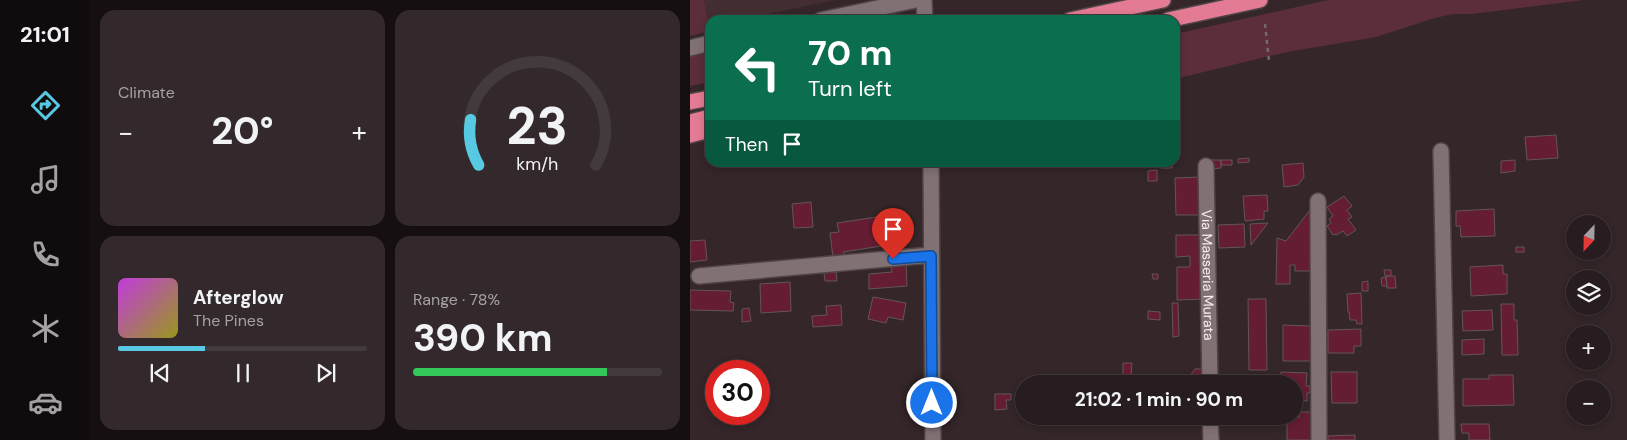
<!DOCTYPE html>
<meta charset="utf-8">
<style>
body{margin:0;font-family:"DM Sans",sans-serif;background:#33292c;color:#f1f3f6;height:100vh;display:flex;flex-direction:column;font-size:19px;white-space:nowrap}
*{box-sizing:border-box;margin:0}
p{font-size:16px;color:#a4a1a4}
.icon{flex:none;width:28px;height:28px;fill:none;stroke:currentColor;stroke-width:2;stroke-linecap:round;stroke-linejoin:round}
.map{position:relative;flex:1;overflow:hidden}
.side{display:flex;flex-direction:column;gap:10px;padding:10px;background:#150f11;width:600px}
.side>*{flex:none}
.banner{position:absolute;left:15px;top:15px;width:475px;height:152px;border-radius:15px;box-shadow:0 2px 8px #0003,0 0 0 1px #433a3d;background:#0b6e4f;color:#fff;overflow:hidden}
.needle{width:32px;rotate:202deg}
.fabs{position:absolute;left:876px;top:215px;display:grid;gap:10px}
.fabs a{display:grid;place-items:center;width:45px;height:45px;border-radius:50%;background:#271c1f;box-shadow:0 2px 8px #0003,0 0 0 1px #433a3d;font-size:25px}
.speed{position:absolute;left:15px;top:360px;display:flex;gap:10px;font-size:25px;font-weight:700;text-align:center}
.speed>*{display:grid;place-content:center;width:65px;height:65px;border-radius:50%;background:#271c1f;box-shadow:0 2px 8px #0003,0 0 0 1px #433a3d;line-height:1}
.speed .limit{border:8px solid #d22;background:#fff;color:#111}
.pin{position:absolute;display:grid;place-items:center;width:42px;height:42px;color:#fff;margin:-51px -21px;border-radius:50% 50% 50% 0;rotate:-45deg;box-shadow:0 0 5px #0007}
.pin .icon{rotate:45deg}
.me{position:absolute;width:55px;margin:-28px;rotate:0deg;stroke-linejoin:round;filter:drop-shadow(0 0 4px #0008)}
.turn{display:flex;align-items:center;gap:18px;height:105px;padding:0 20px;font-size:22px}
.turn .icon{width:65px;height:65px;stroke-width:2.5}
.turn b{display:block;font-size:35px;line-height:42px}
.then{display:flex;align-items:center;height:48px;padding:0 20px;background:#0003;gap:10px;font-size:19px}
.big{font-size:38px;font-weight:700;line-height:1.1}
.side .widget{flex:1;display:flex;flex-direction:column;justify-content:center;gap:8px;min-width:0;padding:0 18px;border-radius:15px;background:#33292c}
.side .dial{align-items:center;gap:0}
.dial svg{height:130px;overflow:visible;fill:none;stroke:#433a3d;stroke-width:7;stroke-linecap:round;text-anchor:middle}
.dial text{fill:#f1f3f6;stroke:none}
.song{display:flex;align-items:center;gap:15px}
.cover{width:60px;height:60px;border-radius:8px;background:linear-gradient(135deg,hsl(290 70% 55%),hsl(60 70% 35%))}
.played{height:5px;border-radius:2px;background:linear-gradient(90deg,#58c9e3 35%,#433a3d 35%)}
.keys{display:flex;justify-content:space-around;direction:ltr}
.heat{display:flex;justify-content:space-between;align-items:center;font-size:28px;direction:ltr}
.charge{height:8px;border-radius:4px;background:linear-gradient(90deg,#34c759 78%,#433a3d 0)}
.side .tiles{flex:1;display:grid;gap:10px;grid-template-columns:repeat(2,1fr)}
.trip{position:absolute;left:325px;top:375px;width:288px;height:50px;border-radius:25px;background:#271c1f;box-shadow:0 2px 8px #0003,0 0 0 1px #433a3d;font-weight:700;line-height:50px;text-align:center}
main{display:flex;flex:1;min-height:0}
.menu{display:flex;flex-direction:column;width:90px;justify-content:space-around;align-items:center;background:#100b0c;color:#a4a1a4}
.menu .icon{width:35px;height:35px}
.menu .active{color:#58c9e3}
.menu b{font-size:22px;color:#f1f3f6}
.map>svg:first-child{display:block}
.built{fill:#432e32}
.green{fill:#5b2e39}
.building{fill:#641d32;stroke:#645557}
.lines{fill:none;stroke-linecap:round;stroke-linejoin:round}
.minor-casing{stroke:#504546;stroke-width:18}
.highway-casing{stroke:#504546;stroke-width:18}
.path{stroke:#76696c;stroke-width:2.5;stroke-dasharray:4 4;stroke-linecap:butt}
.minor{stroke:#827174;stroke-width:15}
.highway{stroke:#e37b94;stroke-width:15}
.route-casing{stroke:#114b97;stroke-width:12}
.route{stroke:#1a73e8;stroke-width:9}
.labels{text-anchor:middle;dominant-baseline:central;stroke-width:5;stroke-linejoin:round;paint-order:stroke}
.street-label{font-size:14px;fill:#f7eeef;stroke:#171112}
</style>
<main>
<nav class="menu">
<b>21:01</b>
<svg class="icon active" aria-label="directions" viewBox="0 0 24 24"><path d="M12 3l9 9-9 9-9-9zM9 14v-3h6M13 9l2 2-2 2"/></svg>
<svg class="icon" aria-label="music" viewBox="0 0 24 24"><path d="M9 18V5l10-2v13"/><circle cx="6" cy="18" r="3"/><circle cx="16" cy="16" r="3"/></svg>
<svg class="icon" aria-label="phone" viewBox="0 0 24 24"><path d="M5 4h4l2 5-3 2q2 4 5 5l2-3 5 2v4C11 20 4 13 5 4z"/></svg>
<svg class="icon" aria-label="climate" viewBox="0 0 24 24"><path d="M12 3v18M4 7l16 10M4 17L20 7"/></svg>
<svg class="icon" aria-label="car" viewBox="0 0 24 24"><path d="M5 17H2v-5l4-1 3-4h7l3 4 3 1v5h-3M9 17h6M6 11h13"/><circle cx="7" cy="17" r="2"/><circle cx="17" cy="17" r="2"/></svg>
</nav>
<section class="side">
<div class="tiles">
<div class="widget"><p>Climate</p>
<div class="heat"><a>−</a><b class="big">20°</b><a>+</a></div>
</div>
<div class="widget dial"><svg viewBox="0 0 100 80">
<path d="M14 69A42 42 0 1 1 86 69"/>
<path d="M14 69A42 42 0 0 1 9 41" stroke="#58c9e3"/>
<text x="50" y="56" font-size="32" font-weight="700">23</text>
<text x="50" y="72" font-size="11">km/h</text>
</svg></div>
<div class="widget">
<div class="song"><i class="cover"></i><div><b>Afterglow</b><p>The Pines</p></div></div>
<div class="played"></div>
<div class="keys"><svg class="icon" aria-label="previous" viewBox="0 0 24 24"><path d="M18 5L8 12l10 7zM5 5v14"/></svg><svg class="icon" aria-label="pause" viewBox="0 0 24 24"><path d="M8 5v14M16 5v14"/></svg><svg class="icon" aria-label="next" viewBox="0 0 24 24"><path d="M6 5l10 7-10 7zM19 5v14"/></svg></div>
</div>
<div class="widget"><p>Range · 78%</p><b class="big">390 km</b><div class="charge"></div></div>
</div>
</section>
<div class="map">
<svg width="937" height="440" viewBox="0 0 937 440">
<rect width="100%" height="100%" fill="#342629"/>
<path class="built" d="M14,0h131l-96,20h-29v6h-1z"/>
<path class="green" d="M0,0h14l6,31 -20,5z
M638,0h256l-112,14h-19l-18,4 -59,19 -89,15 -112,27v-45z
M201,13l10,1 6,6h-47z
M20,51v31l-20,4v-31z"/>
<path class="building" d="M866,135l2,23 -31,2 -2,-23z
M559,158v4l-11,1v-4z
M520,160h11v8l-10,1z
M531,160h11v5h-11z
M825,160v11l-14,2v-12z
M482,163v5h-11v-4z
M613,163l1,14 -6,8 -14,2 -2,-22z
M467,170v11h-9v-10z
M511,177l1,38h-26l-1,-37z
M577,195l1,16h-4v8l-19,2 -2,-25z
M654,196l8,10 -5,4 5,7 -4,2 8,11 -9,6 -4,-5 -7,4 -1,-1 -2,1 -6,-9 4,-3 -2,-4 4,-3 -6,-9z
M121,202l2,25 -19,1 -2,-24z
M623,206l-2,65h-16v-6h-5v19h-14l1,-46 9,3z
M804,209l1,27 -34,1 -1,-11h-4v-15z
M213,213l4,29 -64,10 2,3 -12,2 -3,-24 9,-1 -2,-9z
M578,223l-17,22 -1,-21z
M554,224l1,23 -26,1 -1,-23z
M486,235h28l2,64 -29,1v-33h13v-11l-14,1z
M15,240l2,20 -17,2v-21z
M826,247h8v5h-8z
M216,264l1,22 -38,3v-15l23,-2 -1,-7z
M813,265v9h4v20l-36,2 -1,-29z
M694,270h7v6h-6z
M146,272l1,9h-12l-1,-8z
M462,274h6v5h-5z
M696,276h9l1,12h-9z
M696,277l1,9h-5l-1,-8z
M678,281v10h-6v-9z
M100,282l1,29 -30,2 -1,-29z
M0,290l41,1 -1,11 4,1 -1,8 -43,-1z
M671,293l1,31h-5l-1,-4h-6l-1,-8h-1l-1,-18z
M183,297l33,6 -3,17 -15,-3 -2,6 -18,-4z
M558,299h18l1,71h-18z
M482,303h6l1,33 -6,1z
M811,304h13v16h3l1,35h-16z
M151,305l1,20 -29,2 -1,-11 15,-1 -1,-9z
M59,308l2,13 -9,1v-13z
M802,310l1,20 -30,1 -1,-20z
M458,311l12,1v8l-12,-1z
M593,325l28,1v35h-28z
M671,329v17h-7v7h-26v-23z
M794,339v15l-22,1v-15z
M433,363h9l-1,13h-8z
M505,369h11v15h-20v-3z
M591,372l26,1 -1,13h4v7h-3v8l-13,-1v-16h-14z
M641,372h26v31h-25z
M460,374l6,4 -3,5 -6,-4z
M799,375h24l1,30 -51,1v-27h26z
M578,376h13l-1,8h-12z
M305,394h16v6h-5l1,9 -12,1z
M609,412h18l-5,28h-25v-23h12z
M771,424h28l1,16h-21v-7h-7z
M665,435v5h-27v-4z"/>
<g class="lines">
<g class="minor-casing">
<g id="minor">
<path d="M234,0l1,20"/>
<path d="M131,20l95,-20"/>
<path d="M0,48l20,-5"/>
<path d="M751,151l6,289"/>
<path d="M241,162l2,278"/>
<path id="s1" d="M516,166l4,218"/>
<path d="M628,201l1,239"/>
<path d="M9,276l232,-21"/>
<path d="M520,416l1,24"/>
</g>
</g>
<g class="highway-casing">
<path id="highway" d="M380,20l93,-20
M478,20l92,-20
M0,102l20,-4
M0,122l20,-5
M0,135l20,-5"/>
</g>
<path class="path" d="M575,24l4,37"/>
<use href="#minor" class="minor"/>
<use href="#highway" class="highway"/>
</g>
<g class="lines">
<g class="route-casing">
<path id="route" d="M203,259l38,-3 1,147"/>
</g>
<use href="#route" class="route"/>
</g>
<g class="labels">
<g class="street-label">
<text stroke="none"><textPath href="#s1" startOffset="109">Via Masseria Murata</textPath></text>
</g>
</g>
</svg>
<div class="fabs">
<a><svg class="needle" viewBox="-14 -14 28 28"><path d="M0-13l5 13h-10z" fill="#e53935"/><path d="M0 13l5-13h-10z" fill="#a4a1a4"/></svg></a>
<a><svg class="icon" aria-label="layers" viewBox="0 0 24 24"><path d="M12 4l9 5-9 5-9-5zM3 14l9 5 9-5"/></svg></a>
<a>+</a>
<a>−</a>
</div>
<div class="speed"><div class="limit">30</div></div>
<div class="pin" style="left:203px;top:259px;background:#d93025"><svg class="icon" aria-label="arrive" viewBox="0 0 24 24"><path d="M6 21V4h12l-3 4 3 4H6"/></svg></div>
<svg class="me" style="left:242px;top:403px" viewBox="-20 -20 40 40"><circle r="17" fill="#1a73e8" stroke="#fff" stroke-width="3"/><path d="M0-11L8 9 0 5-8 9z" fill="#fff"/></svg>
<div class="trip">21:02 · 1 min · 90 m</div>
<div class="banner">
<div class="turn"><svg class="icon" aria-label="left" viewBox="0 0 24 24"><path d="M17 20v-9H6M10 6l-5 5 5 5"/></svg><div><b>70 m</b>Turn left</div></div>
<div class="then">Then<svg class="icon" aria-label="arrive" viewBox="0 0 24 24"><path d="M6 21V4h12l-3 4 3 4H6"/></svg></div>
</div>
</div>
</main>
